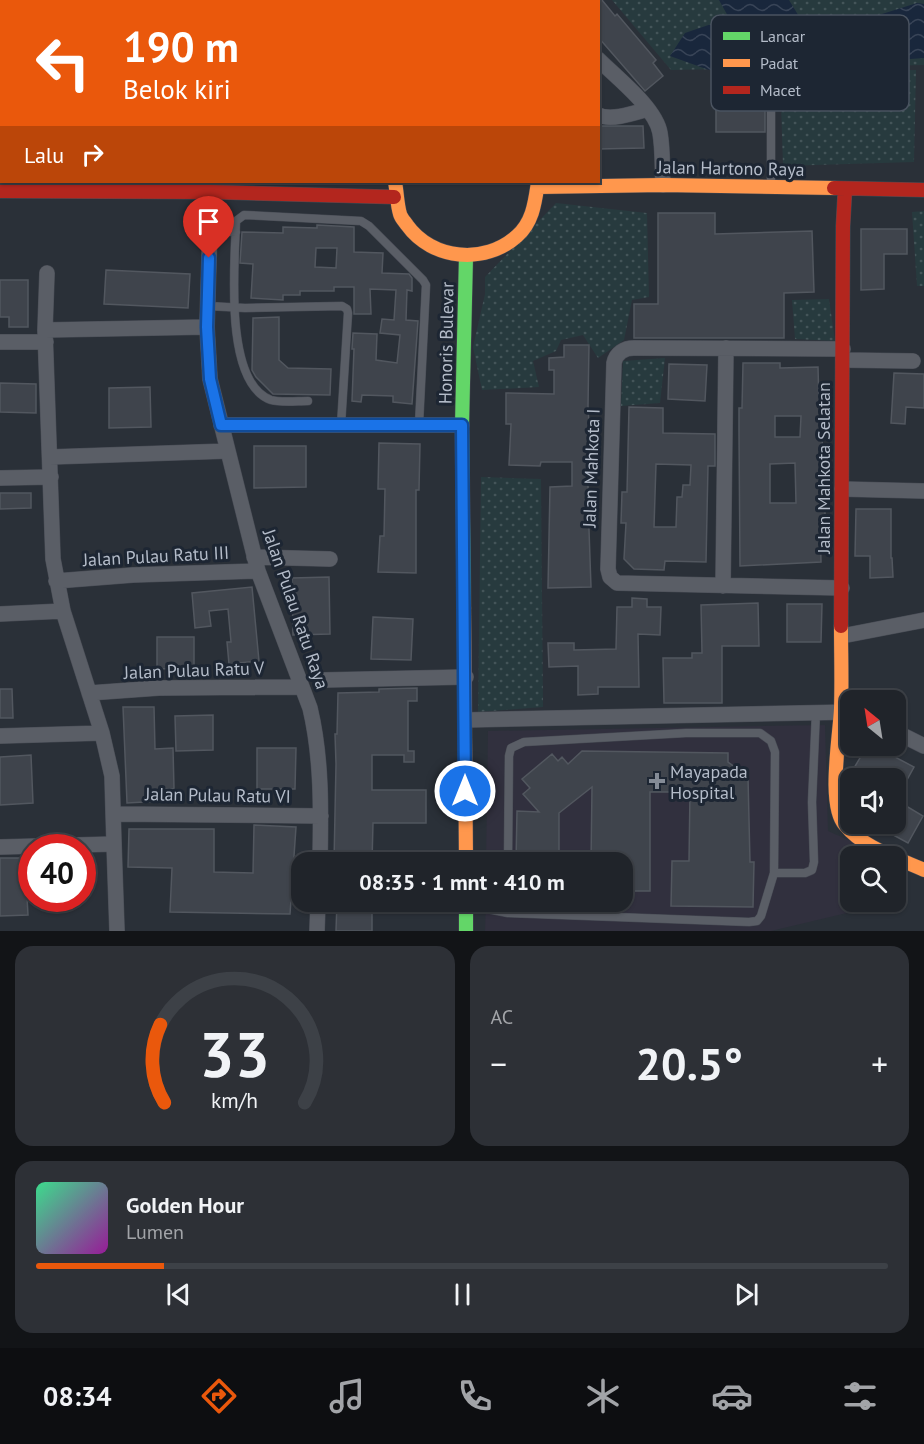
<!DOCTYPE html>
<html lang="id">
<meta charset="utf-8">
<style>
body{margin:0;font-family:"PT Sans",sans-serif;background:#2d3036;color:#f1f3f6;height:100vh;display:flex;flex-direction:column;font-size:22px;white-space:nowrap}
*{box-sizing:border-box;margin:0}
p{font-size:20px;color:#a2a4a8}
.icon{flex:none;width:33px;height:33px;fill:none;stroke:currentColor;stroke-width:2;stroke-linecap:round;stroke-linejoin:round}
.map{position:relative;height:931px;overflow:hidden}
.drawer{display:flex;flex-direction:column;gap:15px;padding:15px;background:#121417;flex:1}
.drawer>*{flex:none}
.guide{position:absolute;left:0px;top:0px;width:600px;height:183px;box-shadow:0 2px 4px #0004,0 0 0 2px #3d4147;background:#ea580c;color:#fff;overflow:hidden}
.needle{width:39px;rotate:330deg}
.tools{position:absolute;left:840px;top:690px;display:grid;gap:12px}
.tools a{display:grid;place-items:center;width:66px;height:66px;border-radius:12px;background:#20242a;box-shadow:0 2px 4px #0004,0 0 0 2px #3d4147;font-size:30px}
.speed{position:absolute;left:18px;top:834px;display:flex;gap:12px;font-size:30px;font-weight:700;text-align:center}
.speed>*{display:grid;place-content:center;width:78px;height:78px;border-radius:50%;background:#20242a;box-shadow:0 2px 4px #0004,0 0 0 2px #3d4147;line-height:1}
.speed .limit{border:9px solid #d22;background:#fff;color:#111}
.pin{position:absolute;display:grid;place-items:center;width:51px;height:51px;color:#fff;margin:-62px -26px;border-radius:50% 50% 50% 0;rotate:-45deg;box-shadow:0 0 6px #0007}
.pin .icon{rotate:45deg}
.me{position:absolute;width:66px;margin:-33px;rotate:0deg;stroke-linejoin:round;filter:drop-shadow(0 0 4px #0008)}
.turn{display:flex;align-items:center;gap:21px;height:126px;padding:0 24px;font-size:27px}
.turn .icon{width:78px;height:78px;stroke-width:2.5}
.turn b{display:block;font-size:42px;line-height:51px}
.then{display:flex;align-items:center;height:57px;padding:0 24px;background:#0003;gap:12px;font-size:22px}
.big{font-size:45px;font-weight:800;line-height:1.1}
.drawer .card{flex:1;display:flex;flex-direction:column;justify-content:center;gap:9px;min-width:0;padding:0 21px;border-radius:18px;background:#2d3036}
.drawer .dial{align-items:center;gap:0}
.dial svg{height:156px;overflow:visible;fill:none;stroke:#3d4147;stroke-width:7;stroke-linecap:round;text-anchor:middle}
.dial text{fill:#f1f3f6;stroke:none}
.song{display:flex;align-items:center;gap:18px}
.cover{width:72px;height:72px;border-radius:9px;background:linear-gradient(135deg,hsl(150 70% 55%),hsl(300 70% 35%))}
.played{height:6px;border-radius:3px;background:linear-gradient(90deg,#ea580c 15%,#3d4147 15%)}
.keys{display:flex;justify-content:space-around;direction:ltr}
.heat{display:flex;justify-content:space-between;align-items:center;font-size:33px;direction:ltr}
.drawer .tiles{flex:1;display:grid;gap:15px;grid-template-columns:1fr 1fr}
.card:last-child{grid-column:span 2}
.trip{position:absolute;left:291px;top:852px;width:342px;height:60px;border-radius:18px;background:#20242a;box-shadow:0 2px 4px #0004,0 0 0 2px #3d4147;font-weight:800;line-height:60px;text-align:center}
.tabs{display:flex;height:96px;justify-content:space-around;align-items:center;background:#0d0e11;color:#a2a4a8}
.tabs .icon{width:42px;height:42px}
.tabs .current{color:#ea580c}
.tabs b{font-size:27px;color:#f1f3f6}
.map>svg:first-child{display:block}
.medical{fill:#31303e}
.grass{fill:url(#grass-dots)}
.water{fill:url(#water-waves)}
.building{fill:#3f444c;stroke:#52575f;stroke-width:1.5;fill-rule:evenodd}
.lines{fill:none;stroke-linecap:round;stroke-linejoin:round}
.lane-casing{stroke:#484c55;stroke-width:9}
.street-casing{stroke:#484c55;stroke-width:16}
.fast-casing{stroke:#484c55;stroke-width:15}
.slow-casing{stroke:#484c55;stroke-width:15}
.jam-casing{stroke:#484c55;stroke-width:15}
.lane{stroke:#5a5e66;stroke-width:8}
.street{stroke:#5a5e66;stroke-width:15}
.fast{stroke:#63d668;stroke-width:14}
.slow{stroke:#ff974d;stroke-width:14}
.jam{stroke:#b3261e;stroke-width:14}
.route-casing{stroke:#114b97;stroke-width:15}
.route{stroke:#1a73e8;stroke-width:10}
.poi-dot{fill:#848b96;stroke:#1d2633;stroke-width:2}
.labels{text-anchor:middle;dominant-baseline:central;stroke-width:6;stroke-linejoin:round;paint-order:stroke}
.street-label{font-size:18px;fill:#b4bcc9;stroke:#1d2633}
.poi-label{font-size:18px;fill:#b4bcc9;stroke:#1d2633;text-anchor:start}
.key{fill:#1d2633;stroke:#4a5360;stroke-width:1.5}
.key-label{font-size:16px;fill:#b4bcc9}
</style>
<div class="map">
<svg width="924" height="931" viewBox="0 0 924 931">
<defs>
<pattern id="grass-dots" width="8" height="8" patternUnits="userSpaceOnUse" patternTransform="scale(1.5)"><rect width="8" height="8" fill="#273a3e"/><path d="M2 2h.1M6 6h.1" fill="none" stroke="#445559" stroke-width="1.8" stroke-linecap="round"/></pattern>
<pattern id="water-waves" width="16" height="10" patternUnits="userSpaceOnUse" patternTransform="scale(1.5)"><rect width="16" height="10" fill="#19273c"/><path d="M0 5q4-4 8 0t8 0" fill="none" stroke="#384457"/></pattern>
</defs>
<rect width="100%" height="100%" fill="#2a3038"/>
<path class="medical" d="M825,725l3,106 56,25h-34v46h26l-25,10 -80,19h-286l1,-29h136v-40h-136l2,-131z"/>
<path class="grass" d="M612,0h312v65l-253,5z
M916,70l-2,92 -131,4 -3,-93z
M556,203l91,10 2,84 -17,3 -8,40 -26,18 -15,-23 -22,5 -5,11 -23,10 6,26 -57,3 -9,-43 12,-53v-17z
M924,211v75h-7l-5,-74z
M829,299l6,42 -40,-2 -3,-39z
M665,358l-5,45 -39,3 2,-45z
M481,477l60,2 2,228 -65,5z"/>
<path class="water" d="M719,0h70l11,18 63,2 54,-17 7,1v54l-54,4h-72l-89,8 -39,-14 15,-23 44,-15z"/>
<path class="building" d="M598,0h4l13,16 2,-2 39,46 -3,3 10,13 -18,15 -47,-54z
M716,71h49v61h-49z
M598,126h45l1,22 -46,1z
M658,213h57v21l97,-3 2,61 -30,1v45h-150v-34h24z
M317,225l37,2v25l29,1 -1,20 27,1 3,4v13l-5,-1 -1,30 12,1 -6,83 -19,-2v-6l-31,-1 -1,7 -9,-1 2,-52h-2l1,-16 24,1 -1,26 21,3 3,-28 -20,-2 2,-14 12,1 2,-30 -26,-1 1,25h-17v-27h-20v4h-34v4h-17v5l-32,-2 2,-34 -13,-1 2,-31 41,1v-6l34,1zM316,248h21l-1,20 -21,-1z
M861,229h46v25h-23v35l-23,1z
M106,270l84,4 -2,34 -84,-4z
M0,280h28v47h-19v-10h-9z
M279,317v43l9,8 43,1 -1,26 -57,-1 -17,-17 -4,-7 1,-52z
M564,345h25l-1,61 3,56h-3v39l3,86 -43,1 2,-101 22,-1v-24h-31l-1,4 -31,-1 2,-41h-5v-31l48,1v-24h-5v-12l15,-1z
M743,363h37v5l38,-1 1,37h3l-1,33h1l3,61v21h-5l1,43 -81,4 -1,-134v-24h3zM775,416h26l-1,21h-25zM795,463l1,40h-26v-39z
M669,364l38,1 -2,36 -37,-2z
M894,373l30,1v34l-18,-1 -1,17 -14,-1z
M0,383l36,1v29l-36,-1z
M150,387l1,40 -42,1v-40z
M629,407l34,1v25l52,1v32h-7l-2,96 -41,-1 -1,9 -30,-1 -10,-10 2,-36h-5l1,-31h5zM656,464l35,1 -1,20h-7l-1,12h-5l-1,30h-22z
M379,443l41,1 -1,46h-3v83l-38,-1 2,-36h4l1,-47h-7z
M254,446h52v41l-52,1z
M0,493h31v15l-31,1z
M856,509h35v49h1l1,19 -23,1v-22h-15z
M329,577l1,57 -37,1 -1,-57z
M252,587l7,74 -30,3 -2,-22h4l-3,-33 -19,2 2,15 -16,2 -3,-35z
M632,598l15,1v8h14l-1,28 -22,-1 1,53h-41v7l-20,1v-29l-29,1 -1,-24h26v7l42,-1 1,-42h15z
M758,603l1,43h-37v57h-58l-1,-45h29v-5h10l-1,-48z
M787,604h35l-1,38h-34z
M373,617l40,2 -2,41 -40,-1z
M157,637h37v31l-37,1z
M417,688v13h-9v50h6v11h-10v-7h-32v35h54v33h-53l-1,39h-38l2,-98 -1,-30h2l1,-41 41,-1v-3z
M0,689h12l1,29h-13z
M123,707h31l1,42 18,-1 1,41h-12v12l-35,2z
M213,715v35l-37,1 -1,-35z
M867,746h7l40,21 -18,33 27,16 -15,27 -35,-19h23v-46h-24l-18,-10z
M257,748h39l-1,41h-38z
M582,751l146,2v9l20,15 2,85h4l-1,45 -82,-1 1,-45h17l1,-69h-40v99h-28v-29h-31l1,-75 -33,26v49h-43l1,-51 22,1 -16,-18 7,-6 -8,-9 30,-25 6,7 4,-4 6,7z
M31,755l2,48 -33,2v-48z
M254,825l42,2 -6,87 -120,-2 2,-44 -44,-1 1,-38h85v43l39,1z
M0,858h32v20h-6l2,37 -28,1z
M337,902h30l-1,8h6v21h-36z"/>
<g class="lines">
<g class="lane-casing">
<path id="lane" d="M0,66l2,-1
M771,96v89
M210,231l26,1
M208,306l37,2 97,-2 5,3 1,4 -7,112
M308,401c-11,0 -27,2 -37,-1 -48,-17 -36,-139 -35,-179l8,-6 117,6 8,5 54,54 3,5 -7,139
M774,873h31l7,-3 2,-8 -2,-60 4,-90
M467,905l41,8 241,9 8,-1 4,-5 13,-43 1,-121 -4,-11 -11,-8h-74l-162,9 -13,6 -2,8 -1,106
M508,913v-11"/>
</g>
<g class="street-casing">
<path id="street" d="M217,0v2
M232,0v2
M541,0l1,2
M598,59c18,18 58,49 62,74 3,17 2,35 3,52
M598,115c14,6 36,-2 50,-6
M211,192l-4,135 3,52 48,192 52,137c12,50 11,104 10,154
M47,273l-2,57 8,229 10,52 39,122 10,43 2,68
M45,330l162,-3
M0,342h46
M843,360l70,1
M221,425h241
M50,457l178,-6
M0,478l51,-1
M842,489l82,2
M254,557l76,2
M56,581l77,-6 125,-4
M723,586l3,-238
M842,588l-225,-5 -7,-6 -2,-8 6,-206c2,-10 10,-15 20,-15l209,1
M0,614l63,-3
M842,636l82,-16
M323,680l143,-3
M89,693l70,-5 142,-1
M465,720l385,-8
M896,732l28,14
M0,736l102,-3
M114,814l207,2
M0,847l114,-3 3,87
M317,931l1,-29"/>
</g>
<g class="fast-casing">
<path id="fast" d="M41,0v2
M0,172h2
M464,608l-2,-183 4,-168
M466,902v29"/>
</g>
<g class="slow-casing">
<path id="slow" d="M460,0v2
M395,182c2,10 2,22 5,32 1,4 5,8 7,11 25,35 78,40 110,11 16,-14 18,-34 21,-54
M538,187l125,-2 171,3
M464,608l2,254
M841,626c0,27 1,55 0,82 -1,28 -14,97 4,117 18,23 53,33 79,45"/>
</g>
<g class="jam-casing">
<path id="jam" d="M19,0v2
M475,0v2
M834,188l90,2
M0,191l211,1 183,5
M841,626l2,-400 2,-37"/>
</g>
<use href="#lane" class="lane"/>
<use href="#street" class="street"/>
<use href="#fast" class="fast"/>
<use href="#slow" class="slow"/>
<use href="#jam" class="jam"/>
</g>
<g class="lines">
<g class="route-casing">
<path id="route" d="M209,258l-2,69 3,52 11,46h241l3,366"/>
</g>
<use href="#route" class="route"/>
</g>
<path class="poi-dot" d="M654 772h6v6h6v6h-6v6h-6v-6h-6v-6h6z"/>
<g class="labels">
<g class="street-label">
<text transform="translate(731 168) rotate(1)">Jalan Hartono Raya</text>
<text transform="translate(446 343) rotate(-89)">Honoris Bulevar</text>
<text transform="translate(591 468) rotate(-88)">Jalan Mahkota I</text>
<text transform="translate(823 468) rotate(-90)">Jalan Mahkota Selatan</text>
<text transform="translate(156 556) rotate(-3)">Jalan Pulau Ratu III</text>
<text transform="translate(296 609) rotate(71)">Jalan Pulau Ratu Raya</text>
<text transform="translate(194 670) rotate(-2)">Jalan Pulau Ratu V</text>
<text transform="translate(218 795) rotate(1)">Jalan Pulau Ratu VI</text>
</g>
<g class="poi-label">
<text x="670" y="771">Mayapada<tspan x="670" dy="21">Hospital</tspan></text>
</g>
</g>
<rect x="711" y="15" width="198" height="96" rx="9" class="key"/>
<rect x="723" y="32" width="27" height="8" fill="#63d668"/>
<rect x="723" y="59" width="27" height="8" fill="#ff974d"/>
<rect x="723" y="86" width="27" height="8" fill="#b3261e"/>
<g class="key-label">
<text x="760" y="42">Lancar</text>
<text x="760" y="69">Padat</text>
<text x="760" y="96">Macet</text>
</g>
</svg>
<div class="tools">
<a><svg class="needle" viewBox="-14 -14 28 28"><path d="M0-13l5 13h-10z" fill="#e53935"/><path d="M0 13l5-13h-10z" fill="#a2a4a8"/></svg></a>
<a><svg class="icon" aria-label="sound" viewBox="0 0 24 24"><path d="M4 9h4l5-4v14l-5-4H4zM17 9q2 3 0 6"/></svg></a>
<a><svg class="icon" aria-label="search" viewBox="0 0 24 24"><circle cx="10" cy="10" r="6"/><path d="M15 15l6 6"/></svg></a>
</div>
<div class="speed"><div class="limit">40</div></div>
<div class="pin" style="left:209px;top:258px;background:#d93025"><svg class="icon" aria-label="arrive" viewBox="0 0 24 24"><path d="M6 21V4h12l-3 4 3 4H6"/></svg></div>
<svg class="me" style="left:465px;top:791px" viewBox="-20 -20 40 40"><circle r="17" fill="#1a73e8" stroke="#fff" stroke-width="3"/><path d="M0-11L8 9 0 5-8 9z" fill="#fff"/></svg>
<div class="trip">08:35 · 1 mnt · 410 m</div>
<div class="guide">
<div class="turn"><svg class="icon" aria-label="left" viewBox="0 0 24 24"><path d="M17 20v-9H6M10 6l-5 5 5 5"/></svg><div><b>190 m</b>Belok kiri</div></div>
<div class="then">Lalu<svg class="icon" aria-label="right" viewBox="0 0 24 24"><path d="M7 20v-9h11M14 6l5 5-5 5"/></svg></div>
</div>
</div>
<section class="drawer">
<div class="tiles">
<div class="card dial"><svg viewBox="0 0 100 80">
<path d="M14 69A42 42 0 1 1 86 69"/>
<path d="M14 69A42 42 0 0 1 12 29" stroke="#ea580c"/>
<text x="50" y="56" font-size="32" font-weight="700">33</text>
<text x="50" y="72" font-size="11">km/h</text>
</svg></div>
<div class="card"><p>AC</p>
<div class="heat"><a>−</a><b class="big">20.5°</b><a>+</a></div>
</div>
<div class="card">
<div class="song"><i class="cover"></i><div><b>Golden Hour</b><p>Lumen</p></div></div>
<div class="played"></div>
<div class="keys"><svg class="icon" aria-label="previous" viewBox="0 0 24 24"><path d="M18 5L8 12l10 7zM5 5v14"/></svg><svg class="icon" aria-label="pause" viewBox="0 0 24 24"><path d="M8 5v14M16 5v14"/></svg><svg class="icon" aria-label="next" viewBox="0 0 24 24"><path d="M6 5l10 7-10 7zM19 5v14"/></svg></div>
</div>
</div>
</section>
<nav class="tabs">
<b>08:34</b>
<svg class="icon current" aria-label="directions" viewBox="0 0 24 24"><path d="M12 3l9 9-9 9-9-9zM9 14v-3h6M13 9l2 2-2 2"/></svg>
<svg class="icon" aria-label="music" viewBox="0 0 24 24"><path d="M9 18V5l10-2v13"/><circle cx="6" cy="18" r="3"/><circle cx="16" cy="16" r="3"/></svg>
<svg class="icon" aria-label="phone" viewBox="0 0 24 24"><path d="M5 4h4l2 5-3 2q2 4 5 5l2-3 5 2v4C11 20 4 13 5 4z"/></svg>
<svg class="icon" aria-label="climate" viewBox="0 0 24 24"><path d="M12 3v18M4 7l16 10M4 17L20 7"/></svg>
<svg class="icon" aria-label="car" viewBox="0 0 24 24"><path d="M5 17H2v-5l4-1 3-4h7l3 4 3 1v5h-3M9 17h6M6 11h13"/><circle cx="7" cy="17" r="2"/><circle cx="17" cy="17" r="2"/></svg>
<svg class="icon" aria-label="filters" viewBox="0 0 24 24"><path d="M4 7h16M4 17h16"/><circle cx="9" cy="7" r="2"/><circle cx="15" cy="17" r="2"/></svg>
</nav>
